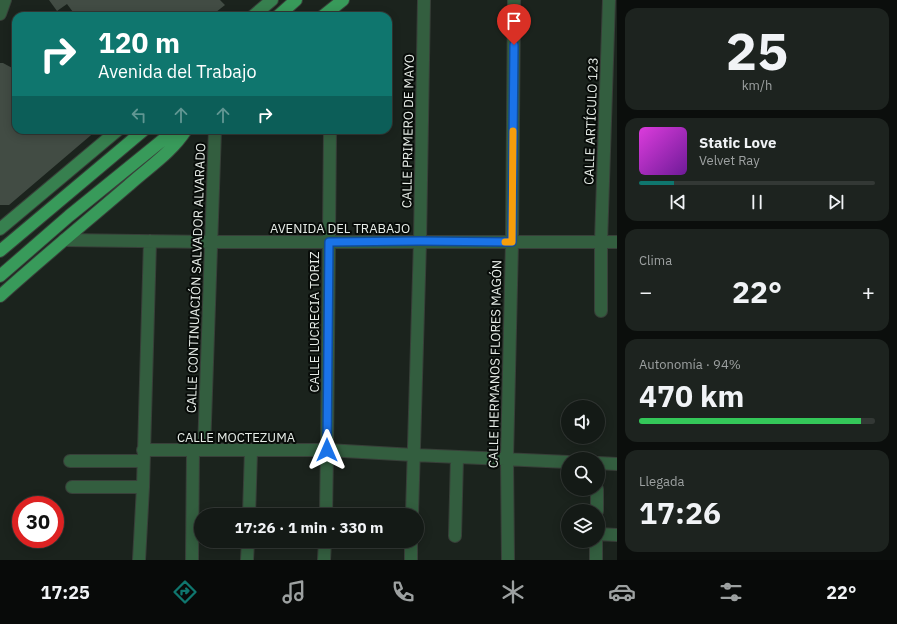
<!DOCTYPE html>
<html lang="es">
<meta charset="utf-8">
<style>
body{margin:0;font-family:"IBM Plex Sans",sans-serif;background:#1d231f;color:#f1f3f6;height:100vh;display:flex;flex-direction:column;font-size:15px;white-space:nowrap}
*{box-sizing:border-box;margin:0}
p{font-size:13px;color:#9da1a1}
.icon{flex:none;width:22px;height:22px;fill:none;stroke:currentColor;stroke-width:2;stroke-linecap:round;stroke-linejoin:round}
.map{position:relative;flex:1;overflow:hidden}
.sheet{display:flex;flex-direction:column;gap:8px;padding:8px;background:#0b0e0c;width:280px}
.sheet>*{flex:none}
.guide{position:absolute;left:12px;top:12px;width:380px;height:122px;border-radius:12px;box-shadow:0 2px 10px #0003,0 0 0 1px #333835;background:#0f766e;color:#fff;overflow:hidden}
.fabs{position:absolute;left:561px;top:400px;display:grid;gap:8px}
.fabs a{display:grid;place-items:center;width:44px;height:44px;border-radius:50%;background:#141a16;box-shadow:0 2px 10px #0003,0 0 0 1px #333835;font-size:20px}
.speed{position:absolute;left:12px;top:496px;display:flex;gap:8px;font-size:20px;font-weight:700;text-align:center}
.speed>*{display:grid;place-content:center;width:52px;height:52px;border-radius:50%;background:#141a16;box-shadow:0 2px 10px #0003,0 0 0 1px #333835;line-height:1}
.speed .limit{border:6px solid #d22;background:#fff;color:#111}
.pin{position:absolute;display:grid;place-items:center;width:34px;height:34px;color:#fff;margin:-41px -17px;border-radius:50% 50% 50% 0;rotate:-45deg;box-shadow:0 0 4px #0007}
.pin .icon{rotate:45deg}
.me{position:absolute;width:44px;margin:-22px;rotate:0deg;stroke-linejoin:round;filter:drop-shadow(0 0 3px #0008)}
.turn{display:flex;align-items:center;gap:14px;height:84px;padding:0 20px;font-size:18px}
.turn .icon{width:52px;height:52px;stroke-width:2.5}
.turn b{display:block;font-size:28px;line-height:34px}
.lanes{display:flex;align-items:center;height:38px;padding:0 20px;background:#0003;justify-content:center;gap:20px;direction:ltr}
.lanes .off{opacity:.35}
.big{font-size:30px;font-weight:700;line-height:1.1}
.sheet .card{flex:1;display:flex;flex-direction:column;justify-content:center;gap:6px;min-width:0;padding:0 14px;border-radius:12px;background:#1d231f}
.sheet .dial{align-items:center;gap:0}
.dial b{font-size:52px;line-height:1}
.song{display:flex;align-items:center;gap:12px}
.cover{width:48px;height:48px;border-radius:6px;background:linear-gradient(135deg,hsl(300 70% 55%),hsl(280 70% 35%))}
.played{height:4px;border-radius:2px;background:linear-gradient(90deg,#0f766e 15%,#333835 15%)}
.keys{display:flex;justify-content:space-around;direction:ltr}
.heat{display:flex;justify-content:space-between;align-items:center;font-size:22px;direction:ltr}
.charge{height:6px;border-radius:3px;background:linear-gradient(90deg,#34c759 94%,#333835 0)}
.trip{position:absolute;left:194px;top:508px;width:230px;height:40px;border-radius:20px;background:#141a16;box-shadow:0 2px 10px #0003,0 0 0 1px #333835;font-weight:700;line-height:40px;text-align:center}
.dock{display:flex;height:64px;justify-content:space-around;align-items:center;background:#080a09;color:#9da1a1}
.dock .icon{width:28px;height:28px}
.dock .current{color:#0f766e}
.dock b{font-size:18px;color:#f1f3f6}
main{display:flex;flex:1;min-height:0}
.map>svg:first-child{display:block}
.building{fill:#424c44}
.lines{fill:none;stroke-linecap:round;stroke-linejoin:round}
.street-casing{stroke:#383f39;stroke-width:14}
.secondary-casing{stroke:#383f39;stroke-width:14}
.primary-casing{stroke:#383f39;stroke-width:14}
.street{stroke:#335e3f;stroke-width:12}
.secondary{stroke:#37804f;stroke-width:12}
.primary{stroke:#389a5a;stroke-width:12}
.route-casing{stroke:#114b97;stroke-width:10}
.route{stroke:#1a73e8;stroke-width:7}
.slow{stroke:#f59e0b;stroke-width:7}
.labels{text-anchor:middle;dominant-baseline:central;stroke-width:4;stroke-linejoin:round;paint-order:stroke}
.street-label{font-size:13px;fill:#e7ede8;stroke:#080c09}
</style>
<main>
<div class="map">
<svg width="617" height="560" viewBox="0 0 617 560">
<rect width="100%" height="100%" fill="#1b231d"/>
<path class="building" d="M49,0h171l5,5 -14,11h-135l-9,-12 -10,7z
M0,63h3l13,7v60h81l-88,75h-9z"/>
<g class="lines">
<g class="street-casing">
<path id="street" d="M0,14l5,-14
M64,240l147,2h406
M601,311v-69l8,-242
M143,450h184l87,5 154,7
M204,450l11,-320
M70,461h73
M598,463l19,1
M72,487h71
M597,511v-22
M249,515l2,-64
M326,515l1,-65 3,-320
M412,515l8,-274 4,-241
M598,534l19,1
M455,536l2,-79
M139,560l4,-73 7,-246
M192,560l1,-109
M247,560l1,-19
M324,560l1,-19
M411,560v-19
M508,560l-1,-102 5,-216 2,-242
M596,560v-19"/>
</g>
<g class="secondary-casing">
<path id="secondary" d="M253,16l19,-16
M0,229l118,-99"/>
</g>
<g class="primary-casing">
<path id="primary" d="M278,16l18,-16
M323,16l20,-16
M0,251l144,-121
M0,276l69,-60 106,-86
M0,296c42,-38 86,-74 129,-111 20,-18 43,-33 57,-55"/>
</g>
<use href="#street" class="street"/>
<use href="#secondary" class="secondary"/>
<use href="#primary" class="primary"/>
</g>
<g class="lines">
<g class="route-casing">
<path id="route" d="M327,450l2,-208 91,-1 92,1 2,-197"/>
</g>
<use href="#route" class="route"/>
<path class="slow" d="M505,242h7l1,-111"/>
</g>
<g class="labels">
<g class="street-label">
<text transform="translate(591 121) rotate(-88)">CALLE ARTÍCULO 123</text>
<text transform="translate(408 131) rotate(-89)">CALLE PRIMERO DE MAYO</text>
<text x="340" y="228">AVENIDA DEL TRABAJO</text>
<text transform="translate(196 278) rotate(-88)">CALLE CONTINUACIÓN SALVADOR ALVARADO</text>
<text transform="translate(314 322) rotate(-90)">CALLE LUCRECIA TORIZ</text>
<text transform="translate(495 364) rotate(-89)">CALLE HERMANOS FLORES MAGÓN</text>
<text x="236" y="437">CALLE MOCTEZUMA</text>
</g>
</g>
</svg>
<div class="fabs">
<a><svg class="icon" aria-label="sound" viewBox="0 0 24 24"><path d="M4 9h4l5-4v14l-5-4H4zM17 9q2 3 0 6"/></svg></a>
<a><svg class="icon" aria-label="search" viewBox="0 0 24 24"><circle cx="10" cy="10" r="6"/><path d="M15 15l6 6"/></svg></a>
<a><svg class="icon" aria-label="layers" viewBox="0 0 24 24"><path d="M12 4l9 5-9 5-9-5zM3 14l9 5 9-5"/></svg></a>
</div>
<div class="speed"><div class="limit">30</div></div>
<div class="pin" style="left:514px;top:45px;background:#d93025"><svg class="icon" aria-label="arrive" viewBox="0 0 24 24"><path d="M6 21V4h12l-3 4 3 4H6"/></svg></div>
<svg class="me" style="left:327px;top:450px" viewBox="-20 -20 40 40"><path d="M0-17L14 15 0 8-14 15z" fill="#1a73e8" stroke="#fff" stroke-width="4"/></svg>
<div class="trip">17:26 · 1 min · 330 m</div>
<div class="guide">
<div class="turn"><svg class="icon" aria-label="right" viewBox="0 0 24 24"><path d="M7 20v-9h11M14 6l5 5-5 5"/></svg><div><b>120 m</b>Avenida del Trabajo</div></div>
<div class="lanes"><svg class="icon off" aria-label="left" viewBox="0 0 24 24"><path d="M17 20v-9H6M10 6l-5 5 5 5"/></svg><svg class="icon off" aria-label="ahead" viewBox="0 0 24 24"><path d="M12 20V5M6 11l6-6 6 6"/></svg><svg class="icon off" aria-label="ahead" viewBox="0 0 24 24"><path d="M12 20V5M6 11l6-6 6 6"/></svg><svg class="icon" aria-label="right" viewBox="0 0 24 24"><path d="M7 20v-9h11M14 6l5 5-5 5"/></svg></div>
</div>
</div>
<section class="sheet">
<div class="card dial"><b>25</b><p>km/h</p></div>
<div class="card">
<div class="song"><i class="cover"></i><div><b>Static Love</b><p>Velvet Ray</p></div></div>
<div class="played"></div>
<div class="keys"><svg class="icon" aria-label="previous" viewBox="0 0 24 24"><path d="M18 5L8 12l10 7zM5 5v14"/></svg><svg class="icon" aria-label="pause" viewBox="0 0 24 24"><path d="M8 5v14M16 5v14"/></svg><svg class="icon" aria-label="next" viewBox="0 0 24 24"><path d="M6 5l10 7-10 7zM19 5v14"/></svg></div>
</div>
<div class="card"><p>Clima</p>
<div class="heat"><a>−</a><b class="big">22°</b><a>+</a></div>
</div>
<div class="card"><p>Autonomía · 94%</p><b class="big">470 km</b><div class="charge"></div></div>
<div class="card"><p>Llegada</p><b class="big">17:26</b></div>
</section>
</main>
<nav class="dock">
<b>17:25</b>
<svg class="icon current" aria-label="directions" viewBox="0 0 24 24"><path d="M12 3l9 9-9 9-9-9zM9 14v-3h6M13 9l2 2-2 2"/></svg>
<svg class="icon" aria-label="music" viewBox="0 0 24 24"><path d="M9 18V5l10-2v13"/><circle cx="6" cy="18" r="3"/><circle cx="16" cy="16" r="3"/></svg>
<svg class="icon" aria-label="phone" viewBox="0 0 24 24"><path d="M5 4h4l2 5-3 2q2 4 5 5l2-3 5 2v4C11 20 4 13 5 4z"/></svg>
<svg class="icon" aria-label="climate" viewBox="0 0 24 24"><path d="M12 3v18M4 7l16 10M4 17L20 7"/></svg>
<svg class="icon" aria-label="car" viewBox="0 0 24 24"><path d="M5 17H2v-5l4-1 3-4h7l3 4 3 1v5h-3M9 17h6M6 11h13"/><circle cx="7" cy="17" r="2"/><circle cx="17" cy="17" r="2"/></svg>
<svg class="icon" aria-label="filters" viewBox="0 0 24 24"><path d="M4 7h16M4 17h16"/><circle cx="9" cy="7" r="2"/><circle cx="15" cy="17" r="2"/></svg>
<b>22°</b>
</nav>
